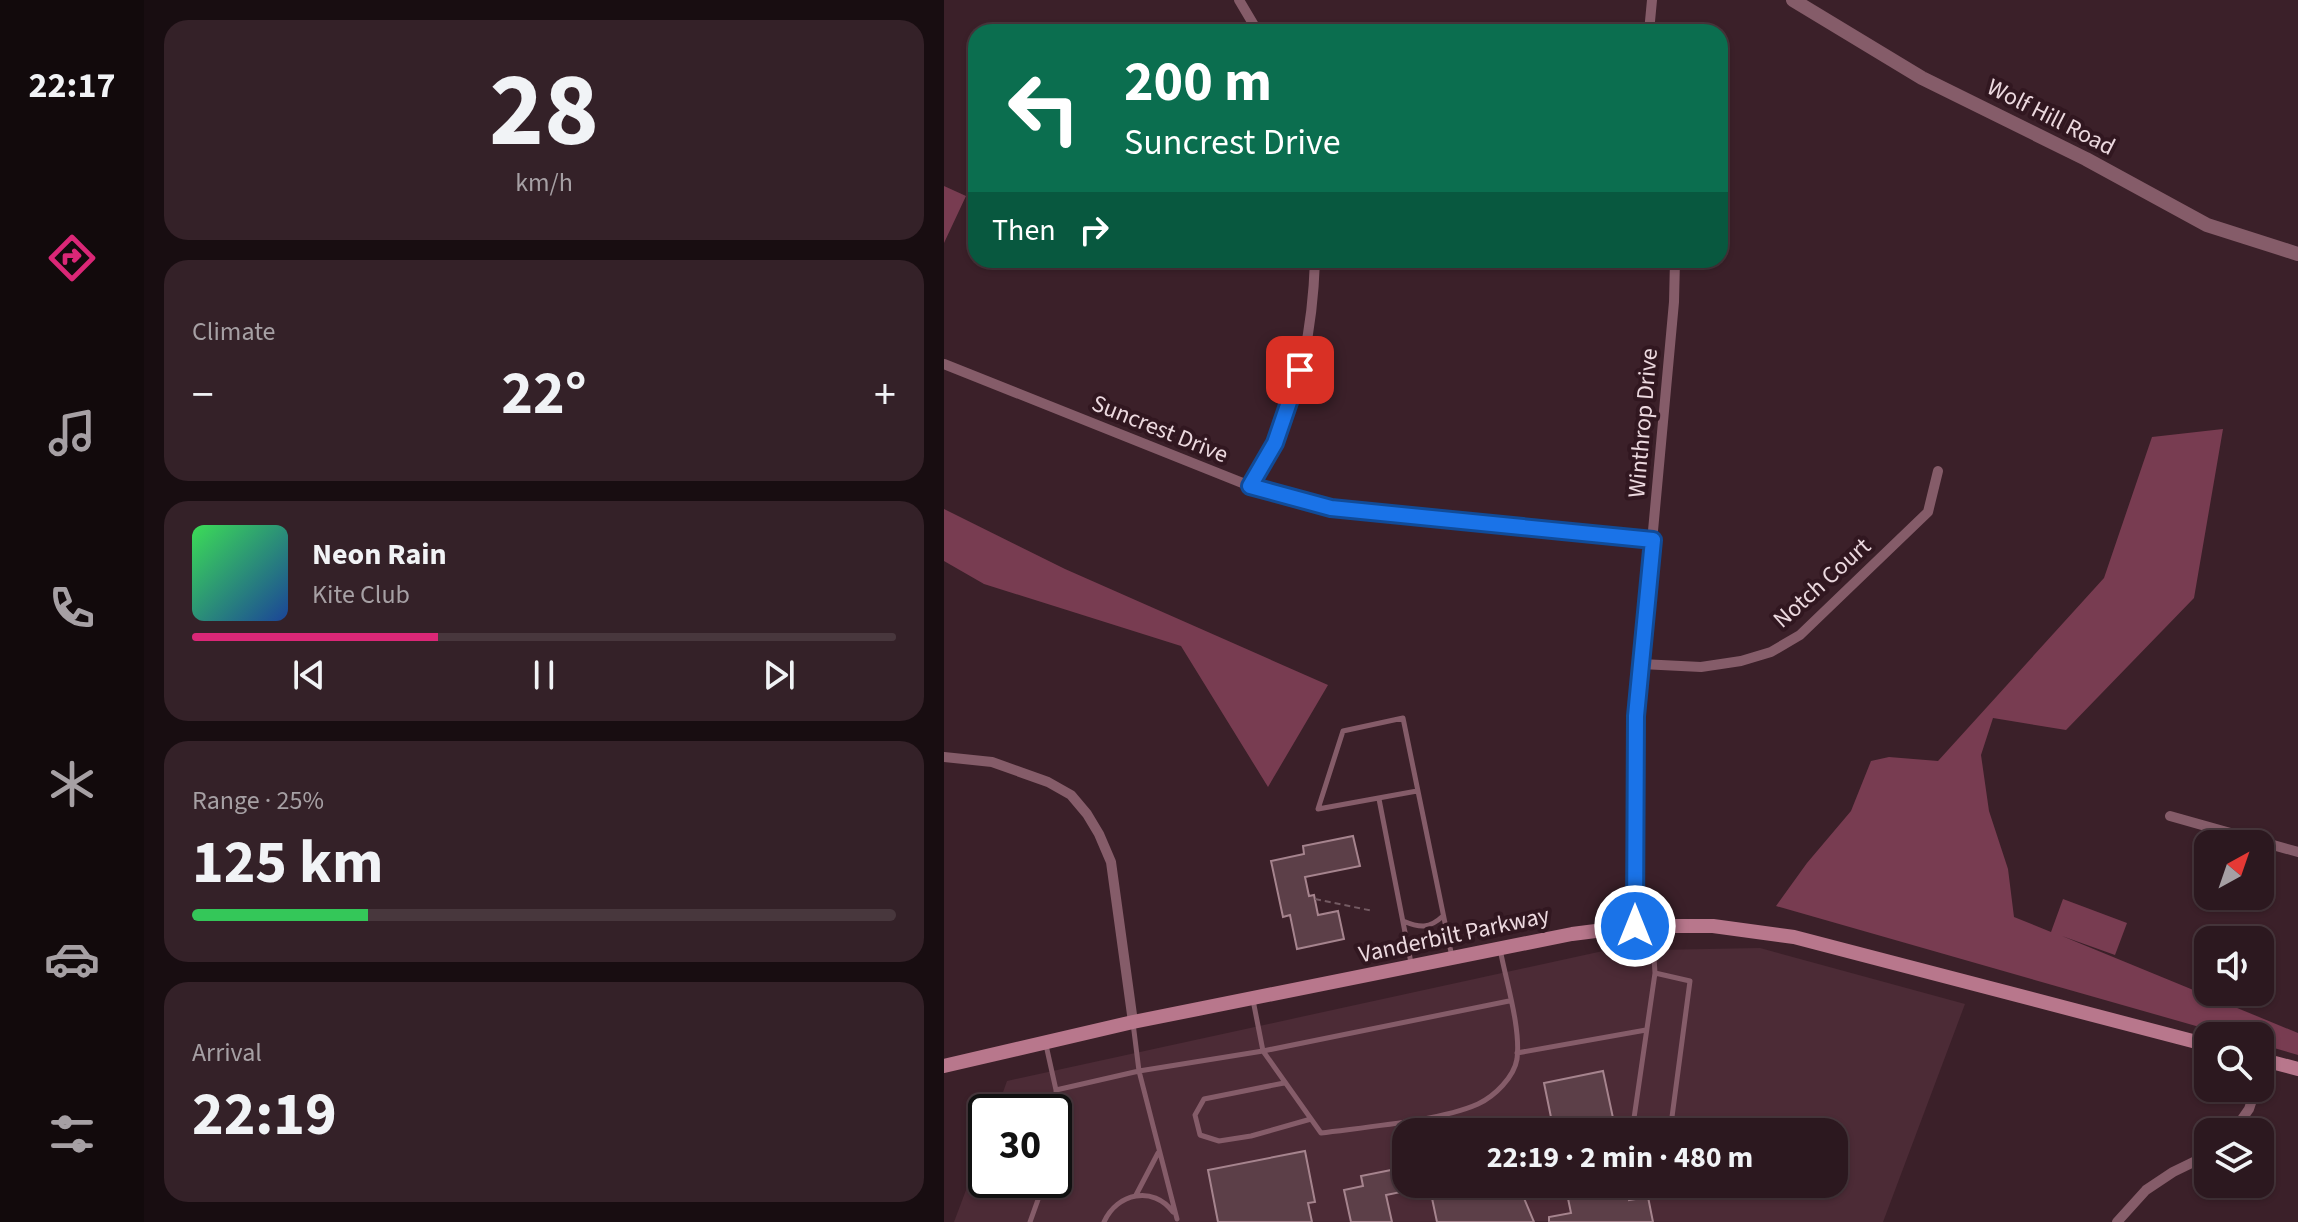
<!DOCTYPE html>
<meta charset="utf-8">
<style>
body{margin:0;font-family:"Source Sans 3",sans-serif;background:#342128;color:#f1f3f6;height:100vh;display:flex;flex-direction:column;font-size:30px;white-space:nowrap}
*{box-sizing:border-box;margin:0}
p{font-size:26px;color:#a6a0a4}
.icon{flex:none;width:44px;height:44px;fill:none;stroke:currentColor;stroke-width:2;stroke-linecap:round;stroke-linejoin:round}
.map{position:relative;flex:1;overflow:hidden}
.side{display:flex;flex-direction:column;gap:20px;padding:20px;background:#180d11;width:800px}
.side>*{flex:none}
.top-card{position:absolute;left:24px;top:24px;width:760px;height:244px;border-radius:24px;box-shadow:0 2px 6px #0004,0 0 0 2px #48373d;background:#0b6e4f;color:#fff;overflow:hidden}
.needle{width:52px;rotate:40deg}
.controls{position:absolute;left:1250px;top:830px;display:grid;gap:16px}
.controls a{display:grid;place-items:center;width:80px;height:80px;border-radius:16px;background:#2c181f;box-shadow:0 2px 6px #0004,0 0 0 2px #48373d;font-size:40px}
.speed{position:absolute;left:24px;top:1094px;display:flex;gap:16px;font-size:40px;font-weight:700;text-align:center}
.speed>*{display:grid;place-content:center;width:104px;height:104px;border-radius:50%;background:#2c181f;box-shadow:0 2px 6px #0004,0 0 0 2px #48373d;line-height:1}
.speed .limit{border:4px solid #111;border-radius:12px;background:#fff;color:#111}
.pin{position:absolute;display:grid;place-items:center;width:68px;height:68px;color:#fff;margin:-34px;border-radius:16px;box-shadow:0 4px 12px #0006}
.me{position:absolute;width:88px;margin:-44px;rotate:0deg;stroke-linejoin:round;filter:drop-shadow(0 0 6px #0008)}
.turn{display:flex;align-items:center;gap:28px;height:168px;padding:0 24px;font-size:36px}
.turn .icon{width:104px;height:104px;stroke-width:2.5}
.turn b{display:block;font-size:56px;line-height:68px}
.then{display:flex;align-items:center;height:76px;padding:0 24px;background:#0003;gap:16px;font-size:30px}
.big{font-size:60px;font-weight:700;line-height:1.1}
.side .card{flex:1;display:flex;flex-direction:column;justify-content:center;gap:12px;min-width:0;padding:0 28px;border-radius:24px;background:#342128}
.side .dial{align-items:center;gap:0}
.dial b{font-size:104px;line-height:1}
.song{display:flex;align-items:center;gap:24px}
.cover{width:96px;height:96px;border-radius:12px;background:linear-gradient(135deg,hsl(130 70% 55%),hsl(220 70% 35%))}
.played{height:8px;border-radius:4px;background:linear-gradient(90deg,#db2777 35%,#48373d 35%)}
.keys{display:flex;justify-content:space-around;direction:ltr}
.heat{display:flex;justify-content:space-between;align-items:center;font-size:44px;direction:ltr}
.charge{height:12px;border-radius:6px;background:linear-gradient(90deg,#34c759 25%,#48373d 0)}
.trip{position:absolute;left:448px;top:1118px;width:456px;height:80px;border-radius:24px;background:#2c181f;box-shadow:0 2px 6px #0004,0 0 0 2px #48373d;font-weight:700;line-height:80px;text-align:center}
main{display:flex;flex:1;min-height:0}
.menu{display:flex;flex-direction:column;width:144px;justify-content:space-around;align-items:center;background:#120a0c;color:#a6a0a4}
.menu .icon{width:56px;height:56px}
.menu .active{color:#db2777}
.menu b{font-size:36px;color:#f1f3f6}
.map>svg:first-child{display:block}
.built{fill:#4c2b36;fill-rule:evenodd}
.green{fill:#783c51}
.building{fill:#5c3f48;stroke:#a6848e;stroke-width:2}
.lines{fill:none;stroke-linecap:round;stroke-linejoin:round}
.path{stroke:#745b63;stroke-width:2;stroke-dasharray:6 4;stroke-linecap:butt}
.service{stroke:#855c69;stroke-width:5}
.minor{stroke:#855c69;stroke-width:10}
.tertiary{stroke:#855c69;stroke-width:14}
.secondary{stroke:#b8778c;stroke-width:14}
.route-casing{stroke:#114b97;stroke-width:20}
.route{stroke:#1a73e8;stroke-width:14}
.labels{text-anchor:middle;dominant-baseline:central;stroke-width:8;stroke-linejoin:round;paint-order:stroke}
.street-label{font-size:24px;fill:#ecd9df;stroke:#311720}
</style>
<main>
<nav class="menu">
<b>22:17</b>
<svg class="icon active" aria-label="directions" viewBox="0 0 24 24"><path d="M12 3l9 9-9 9-9-9zM9 14v-3h6M13 9l2 2-2 2"/></svg>
<svg class="icon" aria-label="music" viewBox="0 0 24 24"><path d="M9 18V5l10-2v13"/><circle cx="6" cy="18" r="3"/><circle cx="16" cy="16" r="3"/></svg>
<svg class="icon" aria-label="phone" viewBox="0 0 24 24"><path d="M5 4h4l2 5-3 2q2 4 5 5l2-3 5 2v4C11 20 4 13 5 4z"/></svg>
<svg class="icon" aria-label="climate" viewBox="0 0 24 24"><path d="M12 3v18M4 7l16 10M4 17L20 7"/></svg>
<svg class="icon" aria-label="car" viewBox="0 0 24 24"><path d="M5 17H2v-5l4-1 3-4h7l3 4 3 1v5h-3M9 17h6M6 11h13"/><circle cx="7" cy="17" r="2"/><circle cx="17" cy="17" r="2"/></svg>
<svg class="icon" aria-label="filters" viewBox="0 0 24 24"><path d="M4 7h16M4 17h16"/><circle cx="9" cy="7" r="2"/><circle cx="15" cy="17" r="2"/></svg>
</nav>
<section class="side">
<div class="card dial"><b>28</b><p>km/h</p></div>
<div class="card"><p>Climate</p>
<div class="heat"><a>−</a><b class="big">22°</b><a>+</a></div>
</div>
<div class="card">
<div class="song"><i class="cover"></i><div><b>Neon Rain</b><p>Kite Club</p></div></div>
<div class="played"></div>
<div class="keys"><svg class="icon" aria-label="previous" viewBox="0 0 24 24"><path d="M18 5L8 12l10 7zM5 5v14"/></svg><svg class="icon" aria-label="pause" viewBox="0 0 24 24"><path d="M8 5v14M16 5v14"/></svg><svg class="icon" aria-label="next" viewBox="0 0 24 24"><path d="M6 5l10 7-10 7zM19 5v14"/></svg></div>
</div>
<div class="card"><p>Range · 25%</p><b class="big">125 km</b><div class="charge"></div></div>
<div class="card"><p>Arrival</p><b class="big">22:19</b></div>
</section>
<div class="map">
<svg width="1354" height="1222" viewBox="0 0 1354 1222">
<rect width="100%" height="100%" fill="#3b2029"/>
<path class="built" d="M816,948l205,56 -82,218h-929l32,-85v43h68v-68h-58l11,-31 596,-130zM462,1132h428v52h-428z"/>
<path class="green" d="M0,186l22,10 -22,47z
M1279,429l-29,169 -128,132 -73,-12 -12,37 8,56 19,58 6,48 37,15 12,-33 64,24 -12,32 -53,-19 236,97v22l-38,-11v-8h-29l-455,-130 31,-43 44,-52 20,-50 18,-4 49,4 166,-183 48,-141z
M0,509l121,60 263,116 -60,102 -87,-141 -197,-62 -40,-23z"/>
<path class="building" d="M409,836l7,30 -55,11 4,19 5,-1 4,20 20,-4 6,28 -47,10 -7,-34 -7,2 -12,-56 33,-7 -1,-8z
M659,1071l13,61h-62l-10,-49z
M361,1151l10,51 -7,1 4,19h-94l-10,-52z
M462,1167v24l-20,4 6,27h-41l-7,-32 19,-4 -2,-10z
M485,1184h89l16,38h-97z
M621,1184h61l3,16 19,-3 5,25h-104v-5l22,-4z"/>
<g class="lines">
<path class="path" d="M371,899l58,12"/>
<path class="service" d="M473,791l-99,18 25,-78 60,-13 49,239
M435,799l32,164
M459,921c17,7 26,8 40,-5
M711,973l35,8 -20,151
M309,1000l10,51 58,82c44,-6 119,-12 157,-29 17,-8 36,-27 39,-45 4,-31 -11,-78 -17,-110
M189,1023l6,48 38,148
M102,1045l10,45 1,57 -3,8
M573,1053l129,-23
M340,1083l-80,16 -9,16 5,20 19,6 32,-5 60,-17
M112,1090l83,-19 124,-20 246,-50
M688,1132l23,-159 -3,-46
M192,1195l22,-42
M86,1222l15,-42
M160,1222c13,-29 49,-37 69,-10"/>
<path class="minor" d="M295,0l19,32
M705,32l3,-32
M0,364l306,122 81,22 322,32
M306,486c8,-14 18,-28 25,-43 27,-57 38,-121 40,-183
M697,664l60,3 40,-6 30,-9 29,-17 128,-123 10,-41
M0,757l48,5 56,20 23,13 16,19 12,20 12,28 22,160
M1226,816l128,36
M691,926l1,-210 38,-414 1,-42
M1316,1076l5,-16
M1289,1132l16,-23 7,-21
M1173,1222l29,-32 27,-18 35,-17"/>
<path class="tertiary" d="M849,0l129,78 164,81 121,66 91,29"/>
<path class="secondary" d="M1316,1059l38,10
M0,1066l189,-44 439,-88 63,-8h78l81,11 414,108"/>
</g>
<g class="lines">
<g class="route-casing">
<path id="route" d="M356,370l-25,73 -25,43 81,22 322,32 -17,176 -1,210"/>
</g>
<use href="#route" class="route"/>
</g>
<g class="labels">
<g class="street-label">
<text transform="translate(1107 117) rotate(27)">Wolf Hill Road</text>
<text transform="translate(699 423) rotate(-85)">Winthrop Drive</text>
<text transform="translate(216 429) rotate(22)">Suncrest Drive</text>
<text transform="translate(878 583) rotate(-42)">Notch Court</text>
<text transform="translate(510 935) rotate(-12)">Vanderbilt Parkway</text>
</g>
</g>
</svg>
<div class="controls">
<a><svg class="needle" viewBox="-14 -14 28 28"><path d="M0-13l5 13h-10z" fill="#e53935"/><path d="M0 13l5-13h-10z" fill="#a6a0a4"/></svg></a>
<a><svg class="icon" aria-label="sound" viewBox="0 0 24 24"><path d="M4 9h4l5-4v14l-5-4H4zM17 9q2 3 0 6"/></svg></a>
<a><svg class="icon" aria-label="search" viewBox="0 0 24 24"><circle cx="10" cy="10" r="6"/><path d="M15 15l6 6"/></svg></a>
<a><svg class="icon" aria-label="layers" viewBox="0 0 24 24"><path d="M12 4l9 5-9 5-9-5zM3 14l9 5 9-5"/></svg></a>
</div>
<div class="speed"><div class="limit">30</div></div>
<div class="pin" style="left:356px;top:370px;background:#d93025"><svg class="icon" aria-label="arrive" viewBox="0 0 24 24"><path d="M6 21V4h12l-3 4 3 4H6"/></svg></div>
<svg class="me" style="left:691px;top:926px" viewBox="-20 -20 40 40"><circle r="17" fill="#1a73e8" stroke="#fff" stroke-width="3"/><path d="M0-11L8 9 0 5-8 9z" fill="#fff"/></svg>
<div class="trip">22:19 · 2 min · 480 m</div>
<div class="top-card">
<div class="turn"><svg class="icon" aria-label="left" viewBox="0 0 24 24"><path d="M17 20v-9H6M10 6l-5 5 5 5"/></svg><div><b>200 m</b>Suncrest Drive</div></div>
<div class="then">Then<svg class="icon" aria-label="right" viewBox="0 0 24 24"><path d="M7 20v-9h11M14 6l5 5-5 5"/></svg></div>
</div>
</div>
</main>
